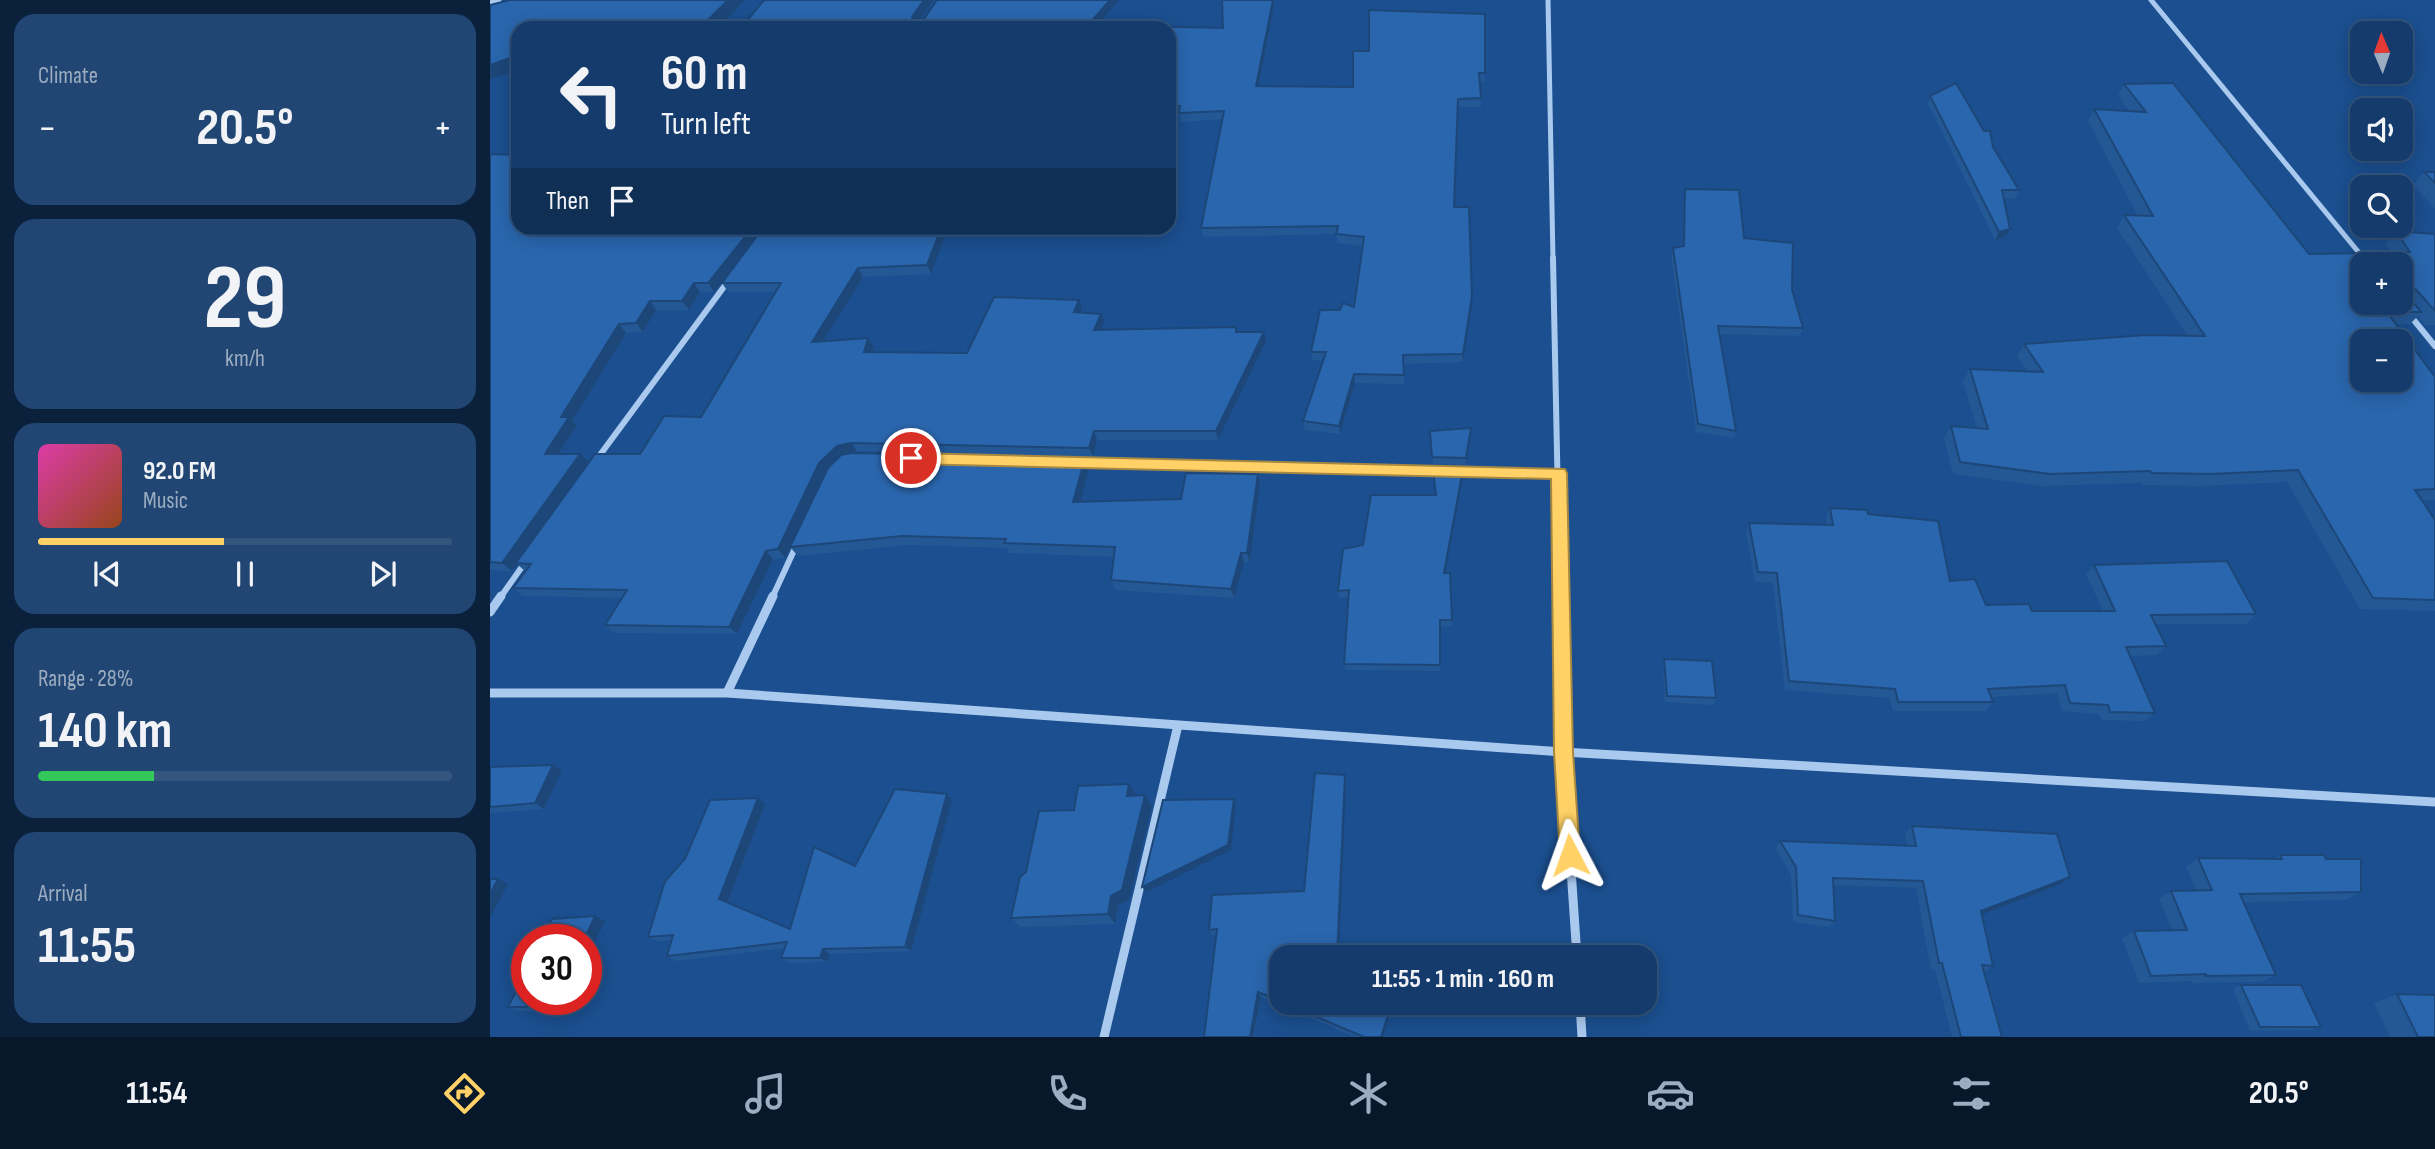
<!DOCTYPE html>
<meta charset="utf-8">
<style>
body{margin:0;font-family:"Sofia Sans Condensed",sans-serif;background:#214673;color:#f1f3f6;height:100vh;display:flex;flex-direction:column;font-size:26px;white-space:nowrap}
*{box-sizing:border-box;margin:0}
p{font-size:23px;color:#9dadc1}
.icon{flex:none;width:38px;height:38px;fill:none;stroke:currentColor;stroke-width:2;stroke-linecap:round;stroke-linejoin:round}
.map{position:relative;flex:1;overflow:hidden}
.details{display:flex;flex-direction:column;gap:14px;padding:14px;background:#0b203b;width:490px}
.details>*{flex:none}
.top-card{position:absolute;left:21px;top:21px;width:665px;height:214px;border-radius:21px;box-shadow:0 4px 18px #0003,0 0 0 2px #33557e;background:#143b6b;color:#f1f3f6;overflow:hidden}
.needle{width:46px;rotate:358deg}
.fabs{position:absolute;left:1860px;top:21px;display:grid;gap:14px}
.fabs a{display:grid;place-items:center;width:63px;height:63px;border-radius:14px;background:#143b6b;box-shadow:0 4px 18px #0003,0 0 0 2px #33557e;font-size:35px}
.speed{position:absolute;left:21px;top:924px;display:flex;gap:14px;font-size:35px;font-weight:700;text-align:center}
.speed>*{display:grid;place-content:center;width:91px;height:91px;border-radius:50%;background:#143b6b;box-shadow:0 4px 18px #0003,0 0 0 2px #33557e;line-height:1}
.speed .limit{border:10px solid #d22;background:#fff;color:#111}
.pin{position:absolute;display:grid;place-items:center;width:60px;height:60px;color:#fff;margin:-30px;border:4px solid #fff;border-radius:50%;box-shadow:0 2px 7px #0007}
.me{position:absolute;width:77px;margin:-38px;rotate:356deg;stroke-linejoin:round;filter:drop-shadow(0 0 5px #0008)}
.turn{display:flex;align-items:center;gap:24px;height:147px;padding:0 35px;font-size:32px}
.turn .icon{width:91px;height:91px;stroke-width:2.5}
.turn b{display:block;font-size:49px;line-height:60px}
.then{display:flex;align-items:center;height:66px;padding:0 35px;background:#0003;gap:14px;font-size:26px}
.big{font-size:52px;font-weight:700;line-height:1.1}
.details .card{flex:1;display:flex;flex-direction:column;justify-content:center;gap:10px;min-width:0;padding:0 24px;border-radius:21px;background:#214673}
.details .dial{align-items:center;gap:0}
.dial b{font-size:91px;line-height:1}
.song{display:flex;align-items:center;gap:21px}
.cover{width:84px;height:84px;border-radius:10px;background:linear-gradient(135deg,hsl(320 70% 55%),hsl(20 70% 35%))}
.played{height:7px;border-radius:4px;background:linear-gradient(90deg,#ffd166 45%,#33557e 45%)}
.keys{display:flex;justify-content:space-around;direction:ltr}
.heat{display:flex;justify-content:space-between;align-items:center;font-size:38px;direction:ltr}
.charge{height:10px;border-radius:5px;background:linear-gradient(90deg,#34c759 28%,#33557e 0)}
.trip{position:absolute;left:779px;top:945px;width:388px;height:70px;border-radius:21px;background:#143b6b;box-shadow:0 4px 18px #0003,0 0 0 2px #33557e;font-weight:700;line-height:70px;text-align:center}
.tab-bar{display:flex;height:112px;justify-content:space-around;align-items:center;background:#08182b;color:#9dadc1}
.tab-bar .icon{width:49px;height:49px}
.tab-bar .on{color:#ffd166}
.tab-bar b{font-size:32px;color:#f1f3f6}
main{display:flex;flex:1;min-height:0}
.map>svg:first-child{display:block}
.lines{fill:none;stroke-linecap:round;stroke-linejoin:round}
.street-far2{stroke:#a9c9ee;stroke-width:5}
.street-far1{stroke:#a9c9ee;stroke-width:6}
.street{stroke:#a9c9ee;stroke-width:9}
.wall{fill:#245895;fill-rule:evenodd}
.shaded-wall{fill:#1d4779}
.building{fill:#2a66ad;stroke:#1d4779;stroke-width:2;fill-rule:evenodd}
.route{fill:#ffd166;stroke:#a68842;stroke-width:2}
</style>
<main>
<section class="details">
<div class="card"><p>Climate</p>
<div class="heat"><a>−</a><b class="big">20.5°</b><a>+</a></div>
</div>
<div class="card dial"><b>29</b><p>km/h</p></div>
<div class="card">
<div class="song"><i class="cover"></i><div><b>92.0 FM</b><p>Music</p></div></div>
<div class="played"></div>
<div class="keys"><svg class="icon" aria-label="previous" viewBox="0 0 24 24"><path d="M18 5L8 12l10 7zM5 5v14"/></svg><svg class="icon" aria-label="pause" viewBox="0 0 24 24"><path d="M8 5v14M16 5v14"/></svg><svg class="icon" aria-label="next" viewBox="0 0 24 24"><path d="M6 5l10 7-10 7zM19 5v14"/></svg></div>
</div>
<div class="card"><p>Range · 28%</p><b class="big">140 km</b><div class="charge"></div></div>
<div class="card"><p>Arrival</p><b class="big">11:55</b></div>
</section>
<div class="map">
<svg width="1945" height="1037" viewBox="0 0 1945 1037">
<rect width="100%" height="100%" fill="#1b4f8f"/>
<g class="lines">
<path class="street-far2" d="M1058,0l5,260
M1661,0l214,260
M0,3l9,-3"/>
<path class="street-far1" d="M1063,258l7,340
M1873,258l5,6
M1910,303l35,43
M107,459l132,-179
M590,463l362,8
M964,471l105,2
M10,598l26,-37
M282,598l25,-54"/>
<path class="street" d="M1070,596l3,156 14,205
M0,612l11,-16
M0,693h237l836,59 872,50
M237,693l46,-97
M1090,1003l2,34
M614,1037l74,-312"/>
</g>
<path class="wall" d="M20,0h235l-27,28h-200z
M274,0h170l-17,24 202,-24 -22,25 126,3 -1,-28h51l1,6 -15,80 94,1 16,-36 116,-37v68h-6l2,25h-23l-4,100 18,89v9l-9,57 -60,2 1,20 -49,-1 -15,51 -35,-4 -2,-9 21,-60 -12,-1 -1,-8 29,-42 14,-3 9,-61 -26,-3 -1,-9 -133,3 -2,-9 21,-109 -41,3 -1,-8h-11v-86h-428z
M1634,84l185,170 69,3 13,-5 -5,-9 10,-12 39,3v91h-10l-7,-9 -8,8h-14l39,53v123h-13l13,20v91l-75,-2 -73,-127 -87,4 -57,-1 -2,-2 -99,3 -89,-12 -9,-36 7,-12 26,2 -14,-47 7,-12 57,2 -10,-15 7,-12 164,-8 -71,-108 7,-13 14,1 -50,-95 6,-12 35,2 -11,-15z
M1440,96l63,51 26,43 -4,8h-11l2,38 -11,4 -67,-136z
M0,156l28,72h430l-17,46 -68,3 -40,64 51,6 -2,5 95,1 115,-44 -1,3 23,10 -3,8 135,-3 1,5 29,9 -48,99h-121l-4,17 -236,-6 -14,4 242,3 4,10 -9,34 101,-3 77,-25 2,10 -10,78h-6l-10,36 -118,-8 -5,-10 3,-23 -105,-4 -2,-5 -98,-3 -111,11 -8,-9 37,-77 -42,88 -12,1 -36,75 -123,-1 -9,-8 17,-27 -99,-2 -10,-8 12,-17 -8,-7 -5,7 -22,-1zM253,255l-21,28 6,9h47l-74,125 -61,37 -51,8 -30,-8 18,-28 -5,-5 54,-88 17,-1 13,-22h33l11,-18h14z
M1934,172h11v37l-22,-24z
M1195,189l59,49 48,51 11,39 -3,8 -80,-2 16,97 -2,7 -38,-6 -25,-177 2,-7 10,-2 1,-50z
M981,428v7l-5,30 -33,-1 -3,-33z
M973,477l-18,96h5l2,53 -12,1v44l-95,-1 -1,-6 5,-67 -10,1 -1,-7 25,-46z
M1340,508l38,6 82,67 36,24 46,6h71l-17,-37 8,-9 162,49 -10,10h-90l10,22 -9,9 -27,1 25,57 -10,8 -43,-1 -3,-6 -37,-3 -5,-18 -66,4 2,5 -7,9h-93l-4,-13 -104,-8 -12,-108h-18l-9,-49 3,-10 78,2 -1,-7z
M1174,659l52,39 -2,7 -49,-3 -2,-36z
M63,765l9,5 -18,39 -54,4v-46z
M855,775l1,7 -65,175v46h112v3l-10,31h-28l-94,-40 -7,40h-50l13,-102h-5l-3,-5 95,-39z
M457,794l5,6 -41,151 -81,3 -3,8 -38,1 -8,-5 4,-10 -109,13 -9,-5 5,-16 -15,1 -9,-4 117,-133 -37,99 62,26 65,-63z
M646,795h9l7,11 -23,94 -11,5 -3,19 -94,3 -10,-9 15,-46 48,-62z
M1422,826l149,58 -79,30 11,52 -9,6 18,65h-50l-17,-68h-4l-15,-81 -82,-3 1,36 -6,6 -36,-5 -2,-47 -15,-26 4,-8 128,5 -3,-12z
M1790,855l46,4 35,33 -15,8 -103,2 33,73 -15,7 -68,1 -1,-2 -53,2 -17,-45 12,-7 38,-1 -13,-31 12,-8 25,-1 -10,-23 12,-9 75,1z
M1751,985l80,42 -10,3 -61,1 -17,-42z
M1907,994l38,43h-45l-16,-34z
M78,999l-5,12h-44l-11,-4z"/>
<path class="shaded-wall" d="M238,0h17l-27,28h-5l-5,-8z
M434,0h10l-19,26 1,2 -4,-11z
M620,0h9l-24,28 -7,-3z
M783,0l1,6 -17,88 -1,-8z
M161,20l5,8h-31z
M23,57l5,3v10l-28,9v-14z
M262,228h12l-50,64 -6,-9z
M451,228h7l-17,46 -4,-9z
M1520,229l-4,7 -11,4 4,-8z
M368,268l5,9 -46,74 -5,-9z
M204,283l6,9 -11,18 -7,-9z
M982,296v9l-9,57v-8z
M589,300l3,9 -5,11 -3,-8z
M160,301l6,9 -13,22 -7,-9z
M611,314l3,8 -7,17 -3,-9z
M129,324l7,9 -54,88 5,5 -24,36 -8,-8 16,-37z
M774,332l2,9 -48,99 -2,-9z
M378,338l6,9 -5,14 -5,-9z
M864,374l1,9 -15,51 -1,-8z
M981,428v7l-5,30v-7z
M604,431l3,9 -4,17 -4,-9z
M361,443l6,8 -14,4 -18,17 -40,86 -7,-9 41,-86 18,-17z
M90,454l9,8 -77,109 -10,-8z
M595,458l4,10 -11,44 -5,-10z
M973,469v8l-19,103v-7z
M768,474l2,10 -10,78 -3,-9z
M276,551l7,8 -36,75 -8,-7z
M751,553l3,9 -10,36 -3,-9z
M63,765l9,5 -18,39 -9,-6z
M855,775l1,7 -7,175h-2z
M639,784l7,11 -9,1z
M457,794l5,6 -41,151 -6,-4z
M655,795l7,11 -23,94 -11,5 -3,19 -7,-10 3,-18z
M268,798l7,6 -38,100 -8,-5z
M744,799l2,6 -5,45 -85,42 -4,-5z
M1580,877l-9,7 -88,34 8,-7z
M8,879l10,5 -18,34v-24z
M105,916l10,5 -19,39v-20h-2z
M333,949l7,5 -3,8 -7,-4z
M768,992l3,5 -8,40h-3z
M66,999h12l-5,12 -11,-4z
M902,1003l1,3 -10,31h-2z"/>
<path class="building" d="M20,0h218l-20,20h-57l-26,8h-107v32l-3,1 -2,-4 -23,8v-60z
M274,0h160l-12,17 2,7 7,-1 16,-23h173l-22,25 135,3 -1,-28h51l-17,86 97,1v-36h16v-41l116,4v59h-6l2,25 -23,1 -4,108h15l3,89 -9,58 -60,1 1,20 -50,-1 -15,52 -36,-5 23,-69h-15l9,-42h20l3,-7 11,4 10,-70 -28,-3 2,-8 -137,2 23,-117 -45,2 1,-7h-11v-78h-428z
M1466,83l28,48h6l3,16 26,43h-17l8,39 -11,3 -69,-136z
M1683,83l136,171 62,-1 7,4 6,-5h26l-14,-21 39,3v77l-23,-26 -5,2 -2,5 16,20h-34l48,65v112l-20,1 20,30v80l-62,-2 -75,-128 -88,4 -58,-1 -2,-2 -100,3 -90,-12 -9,-36 37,3 -18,-60 73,3 -19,-28 121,-9 60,1 -81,-121 29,1 -59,-107 52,3 -22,-28zM1872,264h39v39h-39zM1872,341h39v39h-39z
M2,154l26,1v73h234l-44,55h-14l-12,18h-32l-14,22 -17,1 -58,93h8l-24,37h35l-78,109 -12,-1v-406z
M1934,172h11v11z
M1195,189l54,1 5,48 49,5 -1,46 11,39 -85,-2 18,105 -38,-7 -25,-176 11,-2z
M273,228h178l-14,37 -69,3 -46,74 56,-4 -4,14 103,1 27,-56 85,3 -5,12 27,2 -7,16 142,-3v5h28l-48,99h-122l-5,17 -238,-5 -14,3 -18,17 -41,86 -12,2 -37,76 -124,-2 22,-35 -114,-2 18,-24 -15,-1 79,-109h45l24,-38 37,1 80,-134h-59z
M981,428l-5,30 -34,-1 -2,-26z
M361,453l234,5 -12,44 108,-3 5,-26 72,1 -11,79h-6l-10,36 -120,-9 4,-33 -111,-4 2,-4 -104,-3 -112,11 38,-79 13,-13z
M943,469h30l-19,104h6l2,47h-12v45l-96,-1 5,-74 -11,1 5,-42 20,-4 8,-50h65z
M1340,508l37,2 1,4 70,7 12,60 25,-2 11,26 43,-1 3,7h83l-21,-46 133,-4 29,53 -105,1 15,31 -40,1 29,66 -45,-1 -2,-7 -38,-2 -5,-18 -77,4 5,13h-95l-3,-13 -106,-8 -12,-108 -19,-1 -9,-49 84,2z
M1174,659l48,2 4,37 -49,-2z
M63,765l-18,38 -45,4v-40z
M825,773l30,2 -8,182h-56v44l-23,-9 -8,45h-46l13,-108 -8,1 3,-35 92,-4z
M639,784l-2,12 18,-1 -23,95 -11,6 -3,18 -97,4 9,-41 6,-5 13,-61 35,-1 4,-24z
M405,789l52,5 -42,153 -82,2 -3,9h-39l6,-16 -120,14 6,-21 -25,2 17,-56 20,-22 25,-59 48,-2 -39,101 71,30 24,-82 41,19z
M744,799l-6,46 -86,42 21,-87z
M1422,826l145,8 13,43 -89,34 12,55 -11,-1 20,72h-41l-19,-74h-3l-16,-82 -90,-3 2,43 -37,-6 -2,-48 -16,-26 136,5z
M1790,855h44l2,4h35v33l-121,2 36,81 -70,1v-2l-55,2 -17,-45 53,-1 -16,-39 41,-1 -14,-32 84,1z
M0,879h8l-8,15z
M105,916l-11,24h-42l10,-21z
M37,970v29h29l-4,8h-44z
M1751,985h60l20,42h-61z
M1907,994l38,1v42h-17z
M794,1003h108l-11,34h-17z"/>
<path class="route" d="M421,453l654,16 2,4 6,279 7,103 -3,7 -7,2 -7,-2 -3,-7 -6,-103 -3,-273 -640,-15 -8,-6z"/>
</svg>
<div class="fabs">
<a><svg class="needle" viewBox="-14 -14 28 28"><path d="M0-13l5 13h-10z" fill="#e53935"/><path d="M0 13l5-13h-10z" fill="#9dadc1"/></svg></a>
<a><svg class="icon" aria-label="sound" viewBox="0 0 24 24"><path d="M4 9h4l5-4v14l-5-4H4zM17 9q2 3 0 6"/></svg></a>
<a><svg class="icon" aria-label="search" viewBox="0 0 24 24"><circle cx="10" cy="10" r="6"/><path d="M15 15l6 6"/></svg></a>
<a>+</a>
<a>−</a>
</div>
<div class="speed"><div class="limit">30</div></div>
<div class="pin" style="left:421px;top:458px;background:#d93025"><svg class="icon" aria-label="arrive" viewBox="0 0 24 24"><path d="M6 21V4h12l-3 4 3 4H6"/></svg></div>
<svg class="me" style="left:1080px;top:855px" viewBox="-20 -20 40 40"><path d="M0-17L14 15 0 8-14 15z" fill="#ffd166" stroke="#fff" stroke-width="4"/></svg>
<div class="trip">11:55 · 1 min · 160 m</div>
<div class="top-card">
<div class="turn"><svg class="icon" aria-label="left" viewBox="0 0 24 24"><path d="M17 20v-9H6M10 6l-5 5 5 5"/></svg><div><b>60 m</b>Turn left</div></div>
<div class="then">Then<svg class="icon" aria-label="arrive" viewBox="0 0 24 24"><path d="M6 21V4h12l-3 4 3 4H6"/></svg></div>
</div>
</div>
</main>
<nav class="tab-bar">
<b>11:54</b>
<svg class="icon on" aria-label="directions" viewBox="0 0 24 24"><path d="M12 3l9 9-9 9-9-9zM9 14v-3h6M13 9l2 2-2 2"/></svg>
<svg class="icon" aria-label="music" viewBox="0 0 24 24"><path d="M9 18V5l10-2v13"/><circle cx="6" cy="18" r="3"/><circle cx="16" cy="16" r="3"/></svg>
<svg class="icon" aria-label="phone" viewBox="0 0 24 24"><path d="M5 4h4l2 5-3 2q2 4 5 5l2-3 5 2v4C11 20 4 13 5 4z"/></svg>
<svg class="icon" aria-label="climate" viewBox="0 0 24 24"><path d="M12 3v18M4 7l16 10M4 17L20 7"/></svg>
<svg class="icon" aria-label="car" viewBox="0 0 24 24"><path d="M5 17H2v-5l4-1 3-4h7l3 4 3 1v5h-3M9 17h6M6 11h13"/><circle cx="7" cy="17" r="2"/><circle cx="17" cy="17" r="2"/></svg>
<svg class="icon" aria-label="filters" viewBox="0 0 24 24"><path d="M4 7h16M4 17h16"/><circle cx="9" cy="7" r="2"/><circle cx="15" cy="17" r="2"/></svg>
<b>20.5°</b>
</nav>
